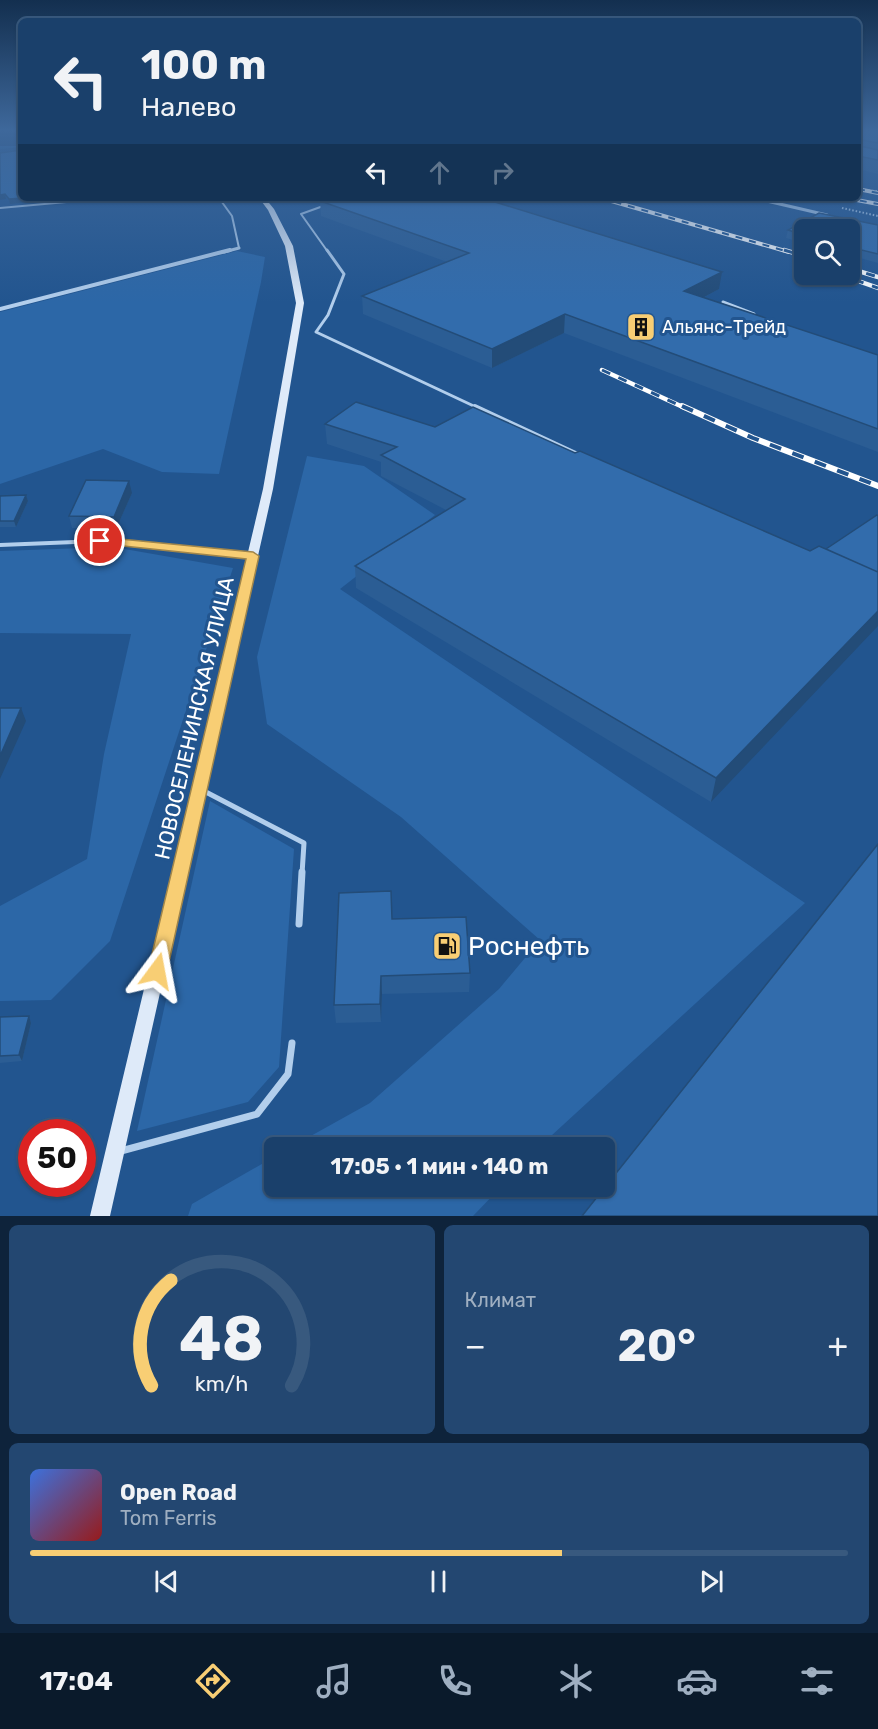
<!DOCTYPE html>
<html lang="ru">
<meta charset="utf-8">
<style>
body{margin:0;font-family:Rubik,sans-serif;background:#234771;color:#f1f3f6;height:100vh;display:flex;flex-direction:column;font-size:22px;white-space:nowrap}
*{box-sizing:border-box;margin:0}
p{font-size:20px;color:#9fafc1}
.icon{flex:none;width:33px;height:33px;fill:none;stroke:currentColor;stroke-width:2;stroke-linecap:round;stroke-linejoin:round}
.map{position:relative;height:1216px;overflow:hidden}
.drawer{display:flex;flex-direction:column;gap:9px;padding:9px;background:#0e233b;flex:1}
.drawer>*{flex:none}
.hud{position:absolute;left:18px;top:18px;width:843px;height:183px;border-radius:9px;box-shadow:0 2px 4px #0004,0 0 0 2px #38597e;background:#1a406b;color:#f1f3f6;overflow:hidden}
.tools{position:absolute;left:794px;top:219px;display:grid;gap:12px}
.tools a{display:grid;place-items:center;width:66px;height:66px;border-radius:9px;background:#1a406b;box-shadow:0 2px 4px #0004,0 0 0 2px #38597e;font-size:30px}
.speed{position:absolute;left:18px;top:1119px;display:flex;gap:12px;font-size:30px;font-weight:700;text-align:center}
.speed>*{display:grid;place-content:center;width:78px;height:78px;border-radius:50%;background:#1a406b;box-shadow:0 2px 4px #0004,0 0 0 2px #38597e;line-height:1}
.speed .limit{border:9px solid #d22;background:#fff;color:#111}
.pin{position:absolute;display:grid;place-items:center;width:51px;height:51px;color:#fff;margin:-26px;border:3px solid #fff;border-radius:50%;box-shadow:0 2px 6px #0007}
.me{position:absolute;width:66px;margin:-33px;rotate:13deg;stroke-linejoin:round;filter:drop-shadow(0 0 4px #0008)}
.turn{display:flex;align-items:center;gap:21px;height:126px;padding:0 24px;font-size:27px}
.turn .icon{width:78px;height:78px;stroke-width:2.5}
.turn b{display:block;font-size:42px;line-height:51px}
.lanes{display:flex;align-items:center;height:57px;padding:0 24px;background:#0003;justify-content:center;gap:30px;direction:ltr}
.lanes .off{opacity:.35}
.big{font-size:45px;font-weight:700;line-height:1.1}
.drawer .widget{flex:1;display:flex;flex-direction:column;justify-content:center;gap:9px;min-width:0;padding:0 21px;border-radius:9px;background:#234771}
.drawer .dial{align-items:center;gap:0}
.dial svg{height:156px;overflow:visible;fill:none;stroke:#38597e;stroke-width:7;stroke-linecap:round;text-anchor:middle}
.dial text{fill:#f1f3f6;stroke:none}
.song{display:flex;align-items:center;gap:18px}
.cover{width:72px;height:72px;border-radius:9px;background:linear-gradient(135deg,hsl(220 70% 55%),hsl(0 70% 35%))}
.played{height:6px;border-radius:3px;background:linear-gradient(90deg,#f8ce74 65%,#38597e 65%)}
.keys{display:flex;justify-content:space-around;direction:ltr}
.heat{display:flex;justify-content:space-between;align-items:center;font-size:33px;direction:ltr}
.drawer .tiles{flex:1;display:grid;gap:9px;grid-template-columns:1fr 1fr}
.widget:last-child{grid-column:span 2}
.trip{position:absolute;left:264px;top:1137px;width:351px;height:60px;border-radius:9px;background:#1a406b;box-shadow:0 2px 4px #0004,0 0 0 2px #38597e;font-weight:700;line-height:60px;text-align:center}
.dock{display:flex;height:96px;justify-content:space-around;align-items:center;background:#0a1a2b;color:#9fafc1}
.dock .icon{width:42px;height:42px}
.dock .active{color:#f8ce74}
.dock b{font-size:27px;color:#f1f3f6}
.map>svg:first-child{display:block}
.green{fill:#2c67a7}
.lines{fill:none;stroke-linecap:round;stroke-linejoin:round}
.river{fill:#183f6e;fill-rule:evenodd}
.path{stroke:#b2ceec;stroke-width:2;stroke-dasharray:1.5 2;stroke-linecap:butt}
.service-far4{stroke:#b2ceec;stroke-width:2}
.service-far3{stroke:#b2ceec;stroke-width:3}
.service-far2{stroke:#b2ceec;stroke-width:4}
.service-far1{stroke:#b2ceec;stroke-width:5}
.service{stroke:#b2ceec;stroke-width:7}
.minor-far1{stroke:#b2ceec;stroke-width:3}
.minor{stroke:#b2ceec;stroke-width:4}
.secondary{fill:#deeaf9;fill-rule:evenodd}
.rail-far2-casing{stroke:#fff;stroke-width:4}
.rail-far1-casing{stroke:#fff;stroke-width:4.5}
.rail-casing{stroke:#fff;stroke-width:6}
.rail-far2{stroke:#22558f;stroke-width:2;stroke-dasharray:7;stroke-linecap:butt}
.rail-far1{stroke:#22558f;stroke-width:3;stroke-dasharray:9;stroke-linecap:butt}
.rail{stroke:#22558f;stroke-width:4;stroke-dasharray:12;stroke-linecap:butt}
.wall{fill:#2b5d94}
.shaded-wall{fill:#234c78}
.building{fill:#326cac;stroke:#234c78;stroke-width:1.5}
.route{fill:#f8ce74;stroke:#a1864b;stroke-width:1.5}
.labels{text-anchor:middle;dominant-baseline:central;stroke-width:6;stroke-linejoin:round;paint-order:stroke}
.far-poi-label{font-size:18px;fill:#fff;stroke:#22558f;text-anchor:start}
.street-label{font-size:21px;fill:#fff;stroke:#22558f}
.near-poi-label{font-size:26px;fill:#fff;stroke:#22558f;text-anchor:start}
</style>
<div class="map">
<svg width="878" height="1216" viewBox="0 0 878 1216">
<rect width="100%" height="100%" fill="#22558f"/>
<path class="green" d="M0,131h21v16l-21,2z
M237,251l28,6 -4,25 -42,192 -57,-2 -59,-23 -103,35v-172z
M307,456l57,10 71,49 -95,74 465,314 -266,244h-248l79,-44 129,-114 41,-49 -139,-123 -134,-93 -10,-67z
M113,547l120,21 -123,373 -59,59 -51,1v-95l87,-47 17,-105 27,-120 -131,-1v-82z
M210,801l84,48 -15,218 -31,35 -111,29z
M274,1157v29l227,1 -28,29h-285l4,-12z"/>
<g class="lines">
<path class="river" d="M0,131h21v15h-21z"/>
<path class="path" d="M858,190l20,1
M842,208l36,8"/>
<path class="service-far4" d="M219,198l13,18 7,32
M326,205l-25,9 27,38
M0,208l111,-10"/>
<path class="service-far3" d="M327,250l17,24 -16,41 -12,17 162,76
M723,302l31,12"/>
<path class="service-far2" d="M475,406l105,49
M0,545l100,-4 151,15"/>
<path class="service-far1" d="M202,790l102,53 -2,31"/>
<path class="service" d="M299,924l3,-52
M121,1151l136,-37 31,-40 4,-31"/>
<path class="minor-far1" d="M754,198l73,17
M224,252l15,-4"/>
<path class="minor" d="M0,309l230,-59"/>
<path class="secondary" d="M259,198h6l9,11 19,37 11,57 -31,186 -163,727h-20l173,-727 33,-186 -11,-57 -17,-36z"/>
<g class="rail-far2-casing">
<path id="rail-far2" d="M858,189l20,4
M601,198l188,54
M846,198l32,6"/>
</g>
<g class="rail-far1-casing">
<path id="rail-far1" d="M784,250l20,6
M849,268l29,9
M838,274l40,14
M602,370l83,38"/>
</g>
<g class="rail-casing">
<path id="rail" d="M682,406l71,32 125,48"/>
</g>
<use href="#rail-far2" class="rail-far2"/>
<use href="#rail-far1" class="rail-far1"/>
<use href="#rail" class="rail"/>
</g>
<path class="wall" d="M858,131h20v28l-20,-3z
M858,156l20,4v14l-20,-5z
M320,201l399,88 -16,9 175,57v97l-314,-119 -72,35 -129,-54 -1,-18 85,-34 -126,-46z
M819,213l59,12v38l-29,-8v-25h-45v13l-18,-5 2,-8z
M325,424l110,3 140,26 235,98 -99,251 -355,-214 -1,-22 91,-56 -65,-34v-14l-54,-18z
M132,493l-16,36 -44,-1 -3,-12z
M26,495l2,6 -12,26h-16v-31z
M392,919l78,54 -1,19 -87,2 -1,28 -45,1 -2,-18z
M29,1016l2,7 -9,38 -22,2v-46z"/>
<path class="shaded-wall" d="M5,194l1,5 -6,1v-5z
M23,198h50l-63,6 -1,-5z
M722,272l-3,17 -37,20 2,-18z
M565,314l-1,19 -72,35v-19z
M129,481l3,12 -16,36 -2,-12z
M26,495l2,6 -12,26 -2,-6z
M878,611v15l-167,176 5,-24z
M21,708l5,13 -26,58v-23z
M381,976l1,18 -1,28 -1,-18z
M29,1016l2,7 -9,38 -3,-6z"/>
<path class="building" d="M858,131h20v12l-16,-3 -4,3z
M858,143l2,3 18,4v10l-20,-4z
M21,150v48h2l-14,1 -4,-5 -5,1v-42z
M328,198h154l240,74 -38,19 194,64v74l-313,-115 -73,35 -130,-53 107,-43 -149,-52z
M819,213l59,12v29l-29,-7v-17h-45v5l-16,-5z
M356,402l79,25 38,-20 102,46 5,-2 230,100 9,-5 59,26v39l-162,167 -361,-212 110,-67 -84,-44 16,-8 -72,-23z
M86,480l43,1 -15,36 -45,-1z
M26,495l-12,26h-14v-25z
M877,515l1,1v56l-52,-23z
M0,708h21l-21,48z
M878,844v372h-296z
M391,891l1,28 74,-2 4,56 -89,3 -1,28 -46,1 5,-112z
M29,1016l-10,39 -19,1v-39z"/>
<linearGradient id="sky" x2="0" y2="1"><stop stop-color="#132f4f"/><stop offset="0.43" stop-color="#3e689b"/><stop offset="1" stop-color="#3e689b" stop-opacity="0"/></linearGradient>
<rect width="878" height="302" fill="url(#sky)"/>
<path class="route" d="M100,537l153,15 6,4 -92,415 -3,6 -7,2 -7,-2 -2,-6 98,-412 -151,-16 -2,-2z"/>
<defs>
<g id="building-square" transform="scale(1.5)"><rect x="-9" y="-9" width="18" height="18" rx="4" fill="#f8ce74" stroke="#22558f"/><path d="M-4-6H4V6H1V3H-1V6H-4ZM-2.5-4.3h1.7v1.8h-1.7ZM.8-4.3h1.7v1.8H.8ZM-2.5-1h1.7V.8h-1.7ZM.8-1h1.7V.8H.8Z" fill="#111"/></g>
<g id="fuel-square" transform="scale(1.5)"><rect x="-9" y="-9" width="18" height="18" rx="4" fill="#f8ce74" stroke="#22558f"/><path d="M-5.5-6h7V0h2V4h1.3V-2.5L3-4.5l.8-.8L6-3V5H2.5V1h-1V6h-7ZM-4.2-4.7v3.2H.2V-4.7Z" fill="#111"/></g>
</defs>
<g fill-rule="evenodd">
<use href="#building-square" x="641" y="327"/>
<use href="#fuel-square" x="447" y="946"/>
</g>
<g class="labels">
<g class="far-poi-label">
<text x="662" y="327">Альянс-Трейд</text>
</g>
<g class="street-label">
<text transform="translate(194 718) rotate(-77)">НОВОСЕЛЕНИНСКАЯ УЛИЦА</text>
</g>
<g class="near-poi-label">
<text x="468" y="946">Роснефть</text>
</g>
</g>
</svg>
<div class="tools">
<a><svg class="icon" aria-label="search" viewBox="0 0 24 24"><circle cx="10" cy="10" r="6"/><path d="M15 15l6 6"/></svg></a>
</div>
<div class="speed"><div class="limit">50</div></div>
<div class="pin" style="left:100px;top:541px;background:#d93025"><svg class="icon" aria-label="arrive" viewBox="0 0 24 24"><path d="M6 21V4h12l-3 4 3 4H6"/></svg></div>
<svg class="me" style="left:157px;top:971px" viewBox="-20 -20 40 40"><path d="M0-17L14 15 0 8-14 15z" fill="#f8ce74" stroke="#fff" stroke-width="4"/></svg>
<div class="trip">17:05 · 1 мин · 140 m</div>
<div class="hud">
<div class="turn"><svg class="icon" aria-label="left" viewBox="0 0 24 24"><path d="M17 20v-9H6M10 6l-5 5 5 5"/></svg><div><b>100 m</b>Налево</div></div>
<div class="lanes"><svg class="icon" aria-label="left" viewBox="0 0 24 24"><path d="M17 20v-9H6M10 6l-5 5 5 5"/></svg><svg class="icon off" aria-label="ahead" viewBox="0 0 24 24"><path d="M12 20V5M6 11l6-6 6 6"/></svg><svg class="icon off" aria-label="right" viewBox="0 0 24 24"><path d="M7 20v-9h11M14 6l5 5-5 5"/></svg></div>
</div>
</div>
<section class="drawer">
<div class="tiles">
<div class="widget dial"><svg viewBox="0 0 100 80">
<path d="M14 69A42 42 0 1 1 86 69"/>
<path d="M14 69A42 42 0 0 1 24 15" stroke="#f8ce74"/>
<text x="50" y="56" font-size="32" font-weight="700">48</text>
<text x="50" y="72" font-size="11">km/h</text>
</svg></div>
<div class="widget"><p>Климат</p>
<div class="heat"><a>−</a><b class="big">20°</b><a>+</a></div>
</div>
<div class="widget">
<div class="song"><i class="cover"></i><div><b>Open Road</b><p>Tom Ferris</p></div></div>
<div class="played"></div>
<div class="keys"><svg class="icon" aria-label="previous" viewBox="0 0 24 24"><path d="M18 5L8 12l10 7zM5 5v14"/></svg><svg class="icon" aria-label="pause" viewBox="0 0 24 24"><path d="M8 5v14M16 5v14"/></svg><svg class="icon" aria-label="next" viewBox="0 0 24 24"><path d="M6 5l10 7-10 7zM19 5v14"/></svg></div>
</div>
</div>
</section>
<nav class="dock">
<b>17:04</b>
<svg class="icon active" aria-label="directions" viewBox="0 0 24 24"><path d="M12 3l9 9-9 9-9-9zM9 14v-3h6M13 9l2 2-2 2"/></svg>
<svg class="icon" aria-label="music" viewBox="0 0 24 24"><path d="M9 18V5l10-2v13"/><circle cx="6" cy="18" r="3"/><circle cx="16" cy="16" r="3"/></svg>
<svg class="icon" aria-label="phone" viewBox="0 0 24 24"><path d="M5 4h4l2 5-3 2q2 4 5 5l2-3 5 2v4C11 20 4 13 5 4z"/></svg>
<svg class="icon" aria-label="climate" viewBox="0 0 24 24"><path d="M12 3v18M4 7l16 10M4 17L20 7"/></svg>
<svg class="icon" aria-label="car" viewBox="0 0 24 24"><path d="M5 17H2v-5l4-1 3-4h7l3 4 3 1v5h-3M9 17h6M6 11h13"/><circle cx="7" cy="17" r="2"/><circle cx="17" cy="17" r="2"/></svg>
<svg class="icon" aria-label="filters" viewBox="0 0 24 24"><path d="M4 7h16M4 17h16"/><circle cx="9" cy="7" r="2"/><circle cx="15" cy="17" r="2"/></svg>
</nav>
